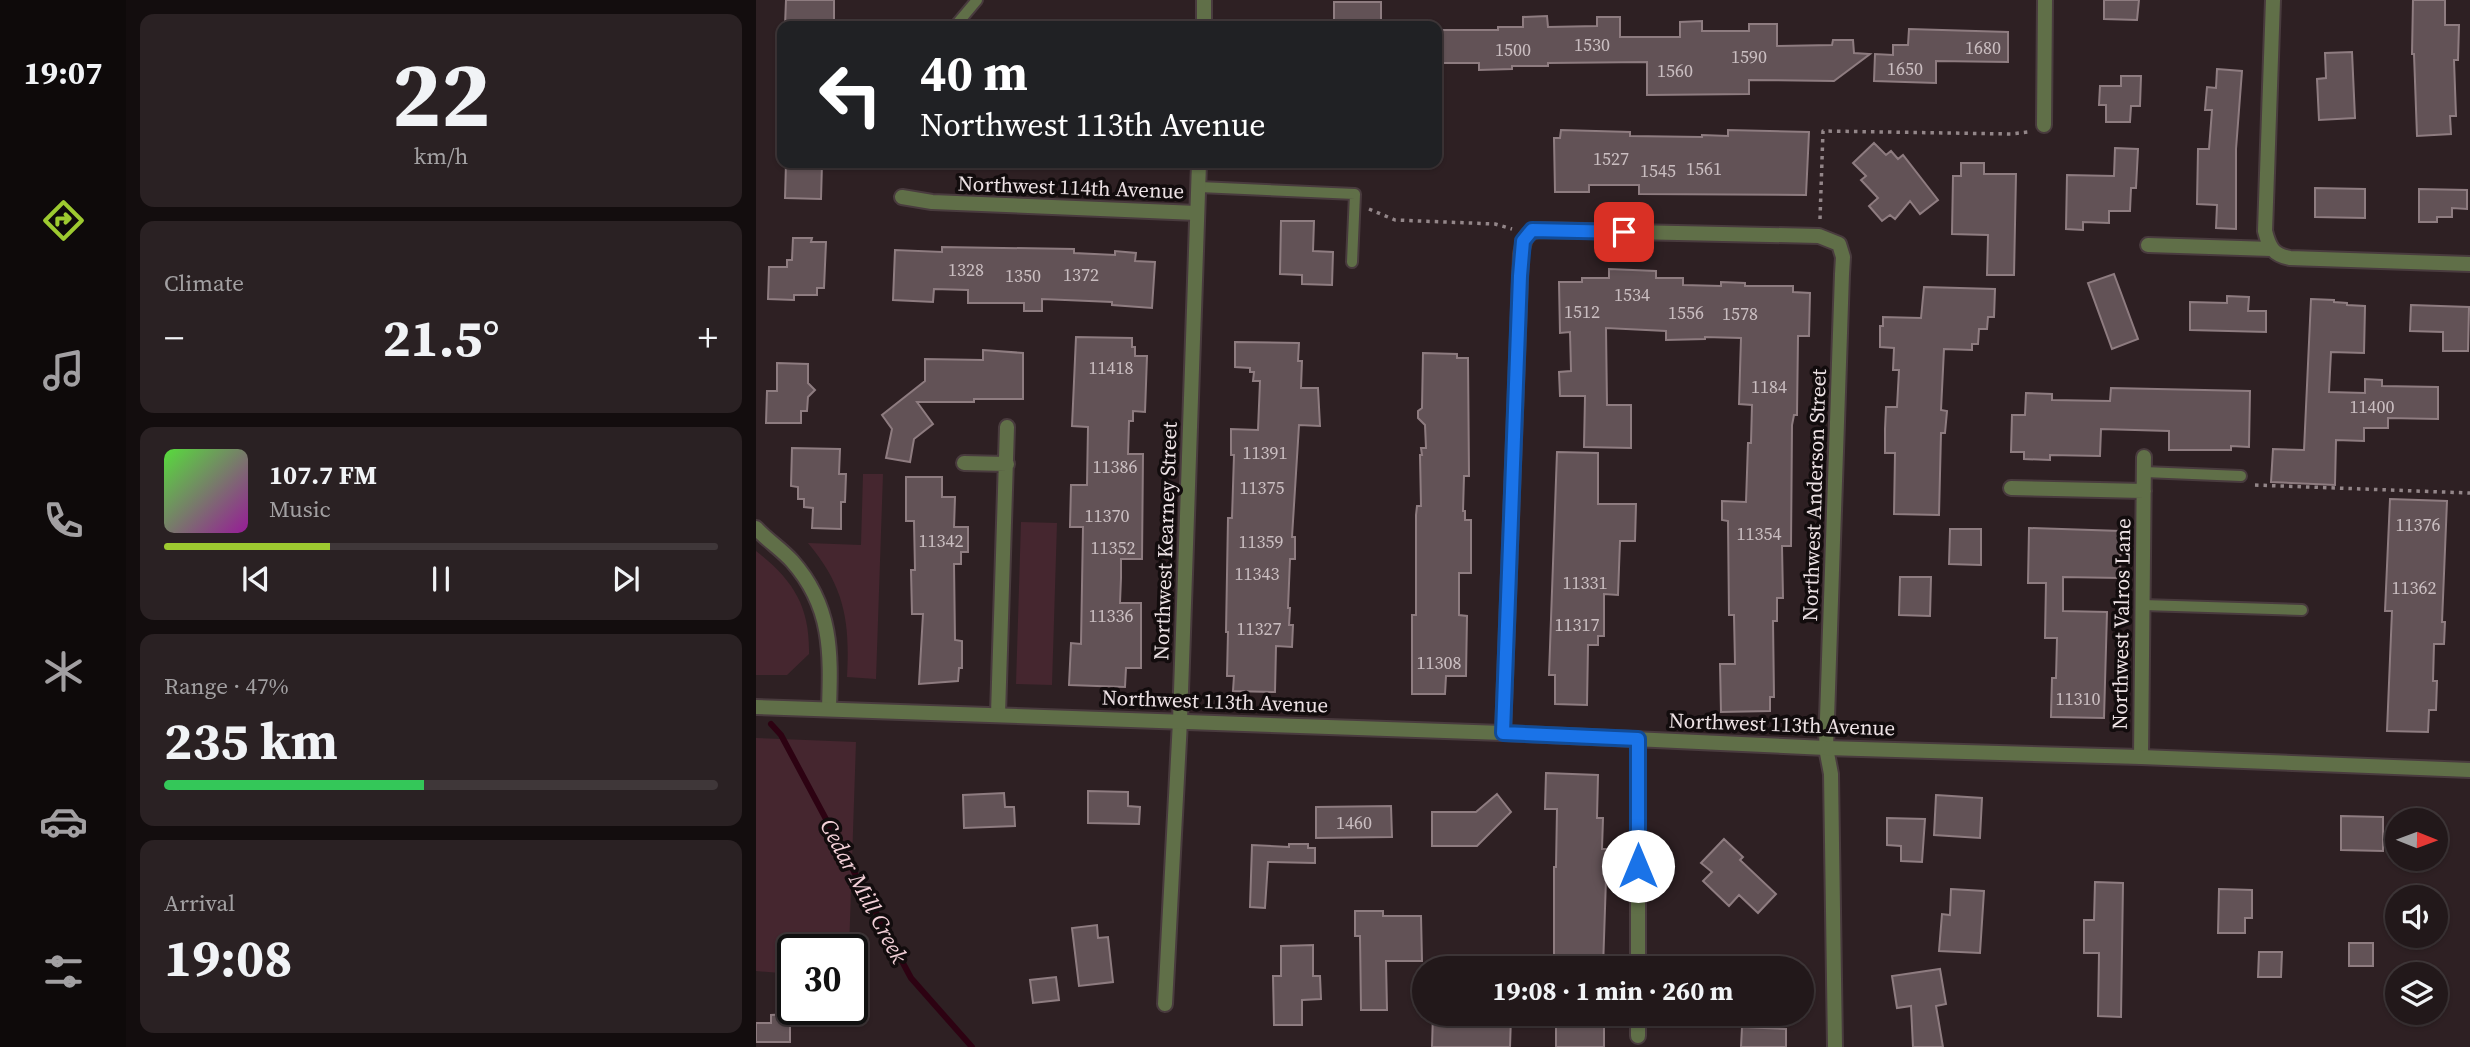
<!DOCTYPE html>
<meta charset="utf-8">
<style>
body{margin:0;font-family:"Source Serif 4",serif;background:#2a2123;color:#f1f3f6;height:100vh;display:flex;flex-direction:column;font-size:26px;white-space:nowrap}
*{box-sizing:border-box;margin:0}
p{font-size:23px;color:#a2a0a2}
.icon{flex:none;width:38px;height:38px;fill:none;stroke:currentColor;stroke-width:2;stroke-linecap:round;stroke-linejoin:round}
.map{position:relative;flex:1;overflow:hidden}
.side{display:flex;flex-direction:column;gap:14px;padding:14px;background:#130d0e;width:630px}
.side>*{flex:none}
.hud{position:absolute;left:21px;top:21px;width:665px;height:147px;border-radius:14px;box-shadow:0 2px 5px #0004,0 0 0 2px #3f3739;background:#202124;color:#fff;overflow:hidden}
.needle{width:46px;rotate:91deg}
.controls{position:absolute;left:1629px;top:808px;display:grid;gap:14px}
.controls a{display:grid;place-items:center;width:63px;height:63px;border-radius:50%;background:#22181a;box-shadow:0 2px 5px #0004,0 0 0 2px #3f3739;font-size:35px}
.speed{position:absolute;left:21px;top:934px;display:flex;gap:14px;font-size:35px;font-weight:700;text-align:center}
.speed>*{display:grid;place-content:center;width:91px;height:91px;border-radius:50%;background:#22181a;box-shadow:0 2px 5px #0004,0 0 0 2px #3f3739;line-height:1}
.speed .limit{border:4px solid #111;border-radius:10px;background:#fff;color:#111}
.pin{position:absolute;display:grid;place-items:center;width:60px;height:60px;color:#fff;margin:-30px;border-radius:14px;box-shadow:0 4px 10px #0006}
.me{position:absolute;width:77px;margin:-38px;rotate:0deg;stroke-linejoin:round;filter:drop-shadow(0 0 5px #0008)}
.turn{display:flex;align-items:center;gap:24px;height:147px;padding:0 28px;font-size:32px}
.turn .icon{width:91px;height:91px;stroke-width:2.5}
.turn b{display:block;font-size:49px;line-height:60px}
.big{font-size:52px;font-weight:700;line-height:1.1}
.side .widget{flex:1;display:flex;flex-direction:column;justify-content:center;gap:10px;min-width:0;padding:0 24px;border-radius:14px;background:#2a2123}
.side .dial{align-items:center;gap:0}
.dial b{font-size:91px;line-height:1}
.song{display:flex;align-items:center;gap:21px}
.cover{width:84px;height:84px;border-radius:10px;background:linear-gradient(135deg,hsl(110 70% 55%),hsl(300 70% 35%))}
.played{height:7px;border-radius:4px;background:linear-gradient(90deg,#9dca30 30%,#3f3739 30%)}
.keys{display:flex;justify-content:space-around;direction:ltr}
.heat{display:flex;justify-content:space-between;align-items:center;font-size:38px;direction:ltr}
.charge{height:10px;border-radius:5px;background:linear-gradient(90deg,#34c759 47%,#3f3739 0)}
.trip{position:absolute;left:656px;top:956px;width:402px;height:70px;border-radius:35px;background:#22181a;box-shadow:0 2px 5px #0004,0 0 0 2px #3f3739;font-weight:700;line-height:70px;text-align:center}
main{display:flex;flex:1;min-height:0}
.tab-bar{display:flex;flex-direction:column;width:126px;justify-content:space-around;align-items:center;background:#0e0a0a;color:#a2a0a2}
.tab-bar .icon{width:49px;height:49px}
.tab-bar .active{color:#9dca30}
.tab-bar b{font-size:32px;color:#f1f3f6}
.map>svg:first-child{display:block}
.green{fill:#45262f}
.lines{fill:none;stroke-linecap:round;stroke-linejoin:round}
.stream{stroke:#2d0212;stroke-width:6}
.building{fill:#625256;stroke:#8e7c80;stroke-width:2}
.service-casing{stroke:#493b3e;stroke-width:14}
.minor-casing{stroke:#493b3e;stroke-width:18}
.tertiary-casing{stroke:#493b3e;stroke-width:18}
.path{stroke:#938689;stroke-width:3.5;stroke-dasharray:3.5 5;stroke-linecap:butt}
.service{stroke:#606f48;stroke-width:10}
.minor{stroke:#606f48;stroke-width:14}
.tertiary{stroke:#606f48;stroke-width:14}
.route-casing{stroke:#114b97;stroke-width:18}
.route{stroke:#1a73e8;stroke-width:12}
.labels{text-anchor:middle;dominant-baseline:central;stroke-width:7;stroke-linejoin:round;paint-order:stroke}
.number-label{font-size:18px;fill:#cabec1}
.street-label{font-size:21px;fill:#ede2e5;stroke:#120c0d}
.water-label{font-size:23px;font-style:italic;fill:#f4d1d9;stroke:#120c0d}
</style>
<main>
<nav class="tab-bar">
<b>19:07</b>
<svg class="icon active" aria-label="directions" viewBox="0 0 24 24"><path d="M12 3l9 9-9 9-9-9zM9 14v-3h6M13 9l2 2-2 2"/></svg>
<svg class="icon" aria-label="music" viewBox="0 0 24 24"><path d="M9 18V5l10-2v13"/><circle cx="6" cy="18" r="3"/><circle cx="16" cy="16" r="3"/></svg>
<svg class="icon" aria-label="phone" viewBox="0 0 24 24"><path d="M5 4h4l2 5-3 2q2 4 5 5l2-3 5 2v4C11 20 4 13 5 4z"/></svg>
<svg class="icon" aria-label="climate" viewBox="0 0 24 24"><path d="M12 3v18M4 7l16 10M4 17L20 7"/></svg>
<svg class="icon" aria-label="car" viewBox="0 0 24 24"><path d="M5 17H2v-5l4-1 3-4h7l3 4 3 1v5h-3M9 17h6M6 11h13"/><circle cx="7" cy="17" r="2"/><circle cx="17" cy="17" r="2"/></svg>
<svg class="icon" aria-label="filters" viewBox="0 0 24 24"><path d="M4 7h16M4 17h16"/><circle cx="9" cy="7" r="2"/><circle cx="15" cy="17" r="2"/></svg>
</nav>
<section class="side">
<div class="widget dial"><b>22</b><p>km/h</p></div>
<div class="widget"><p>Climate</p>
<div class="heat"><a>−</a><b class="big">21.5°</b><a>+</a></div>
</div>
<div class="widget">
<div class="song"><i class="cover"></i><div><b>107.7 FM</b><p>Music</p></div></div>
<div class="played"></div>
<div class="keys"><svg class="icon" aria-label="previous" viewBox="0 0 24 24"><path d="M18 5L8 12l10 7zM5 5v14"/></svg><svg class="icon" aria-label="pause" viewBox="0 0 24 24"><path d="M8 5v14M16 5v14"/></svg><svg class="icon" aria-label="next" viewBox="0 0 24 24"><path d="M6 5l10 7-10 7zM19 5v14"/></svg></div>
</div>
<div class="widget"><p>Range · 47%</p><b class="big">235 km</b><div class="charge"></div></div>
<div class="widget"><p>Arrival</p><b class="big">19:08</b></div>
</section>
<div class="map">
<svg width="1714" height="1047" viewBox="0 0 1714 1047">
<rect width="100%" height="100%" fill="#2e2023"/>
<path class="green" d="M107,474h20l-7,205 -29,-2c3,-55 -2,-90 -39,-134l53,2z
M265,522l36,1 -5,162 -36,-1z
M0,551c37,29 54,55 53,103l-22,21h-31z
M0,738l100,4 -7,208h-56v24l-37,-3z"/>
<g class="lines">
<path class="stream" d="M15,724l10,11 130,243 61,69"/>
</g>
<path class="building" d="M30,0h48v26h-49z
M1348,0h35l-2,20 -33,-1z
M1657,0h32v25h14l-1,35h-4l2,56h-6l1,18 -34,2 -3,-82h-2z
M578,2h47v24h-47z
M791,16l1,11 49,-1v-9h23v20h60v-15l22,-1v10h47v-7h28v22l55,-1 1,-5h20l1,13 16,1 -36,27 -85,-1v14l-102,1v-33l-99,1v3h-36v3l-33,1v-7h-42v-33h61v-3h25v-10z
M1153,29l99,3v30l-72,-1v22l-62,-2 1,-27 18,1v-10h15z
M1596,52l3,66 -36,2 -2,-41 9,-1 -1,-25z
M1461,69l25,2 -6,78v80l-20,-1 1,-23 -20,-1 1,-55h11l3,-39h-7l2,-23 9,1z
M1365,76h20l-1,30h-9l-1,16h-24v-17h-7l1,-19h21z
M805,130l69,2v4l72,1v-2l26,1v-6l81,2 -3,63 -167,-1v-9h-50v7h-34l-1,-54h6z
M1118,143l12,12 5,-4 7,8 5,-4 35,45 -18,14 -10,-13 -15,18 -5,-4 -8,6 -13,-15 9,-8 -17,-18 5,-4 -13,-13z
M1359,148l23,1 -2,39h-5l-1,23h-21v12l-26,-1v8l-17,-1 1,-54 47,1z
M30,163h36l-1,36 -36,-1z
M1205,163h23v11h32l-2,101h-27l1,-40 -36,-1 1,-58h8z
M1559,188l50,1v29l-50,-1z
M1663,189l48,1v19l-15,-1v9h-15v5h-18z
M525,221h33l-1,30 20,1 -1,33 -30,-1v-9l-22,-1z
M37,238h19l-1,4h15l-2,46h-7v7h-23v5l-26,-1 1,-32h18v-7h5z
M186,247l132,2v4l41,2v-4l21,2 -1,8 20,1 -3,46 -40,-3v-3l-70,-3v12h-18v-8h-56v-13l-34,-1 -1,13 -40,-2 2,-50 47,2z
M853,269l47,2v7h27v7l38,1v-4l24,1v3h48v6l17,1 -1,43h-11l-1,79h-3l-2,10 -1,121h-9l1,52h-6v23h-4l1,76h-4v14l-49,1 -1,-48h15l-1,-49h-5l-1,-94 -6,-1v-19l24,1 2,-59h3l1,-38 -13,-1 2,-66 -36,-1v2l-39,1v-9l-60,-3 1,77h24v43l-47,-1 1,-51h-25l-1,-24 12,-1 -1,-39 -10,1 -1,-51h23v-4h27z
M1358,274l24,65 -26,10 -24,-66z
M1168,287l71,2 -1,28h-6l-1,12h-8l-1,15h-6v6l-28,-1 -3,61 6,1 -2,22h-4l-2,82 -45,-1 1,-61h-10v-24l1,-22h11l2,-37h-6l1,-22 -14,-1v-21h3v-9l38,1z
M1471,296l22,1 -1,14h18v21l-76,-2v-28l37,1z
M1555,299l23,1v2l13,1v2l18,1 -1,47 -33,-1 -2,40 36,1v-14l17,1v6l56,1v32l-50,-1v10h-24v13l-28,-1 -1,45 -64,-3 2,-33 31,1z
M1655,305l58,2 -1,44h-25v-19l-33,-1z
M320,337l56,1v9h3v9h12l-2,56 -12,-1v10h-4l-1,33h15l-1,105h-21v19l-1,25h21v65h-15l-1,19 -56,-2 2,-42 10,1 2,-117h-13l1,-42h16l1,-58 -16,-1z
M479,342l64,1 -1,18h4l-1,27h17l2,38 -21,-1 -7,112h3v22h-5l-2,49h2l-1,17h4l-1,22 -16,-1 -1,46 -42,-1 1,-15h-7l1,-44h-2l2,-114h4l2,-63h-3v-26l27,1 2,-49h-7l1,-9h-4v-4l-15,-1z
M227,350l40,3v46h-49v3h-57l16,22 -19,15 -4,23 -24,-4 6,-29 -10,-14 43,-34v-22l58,1z
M667,353l34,1v4h11l1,118h-5l-1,35h2v9h6v53h-12v42l8,1 -1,60h-20l-1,18h-33v-79h4v-100l1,-9h4l-1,-51h2l-1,-7h5l-1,-23 -7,-7v-7l4,-3z
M21,363l31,1v19l7,7 -7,7 -1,14h-6v12h-35l1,-32h10z
M1355,388l139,3 -1,56 -18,-1v4h-62v-19l-68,-2 -1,27 -50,-1v5l-26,-1v-7h-13l1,-37h13l1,-22 26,1v6l58,1z
M36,448l48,1 -1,25h7l-1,28h-4v27l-29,-1 1,-20 -9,-1v-8h-6v-12l-7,-1z
M801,452l41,1v51h38l-1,37h-15l-2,54 -14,-1v42h-6v9h-10l-1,60 -32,-1v-29h-6z
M150,477h36v20h13l-1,30h14v25h-7v12h-7l1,76 7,1v27h-3l-1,13 -39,3 4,-70h-11l-1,-44h4l-1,-49h-8z
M1634,499l57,2 -5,121h3l-1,22h-10l-1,37h4l-1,29h-7l-1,22 -41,-1 5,-120h-7z
M1273,528l92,3 -1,47 -57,-1v34l44,1 -3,106 -53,-1 1,-39h4l1,-40h-12l1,-55h-18z
M1194,529h31v36l-32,-1z
M1144,577h31l-1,39 -31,-1z
M790,773l52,2 -1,43h6l-1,31h5l-4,119h-49v-101h2l1,-58h-12z
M332,791l40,1v14l12,1 -1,17 -51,-1z
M248,793l1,14h9l1,19 -51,2 -1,-33z
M741,794l14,18 -34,34h-45v-34h44z
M1180,795l46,3 -2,40 -46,-3z
M635,806l1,31 -76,1v-31z
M1585,816l42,1v34l-42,-1z
M1131,818l38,1 -3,43 -21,-1v-15l-14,-1z
M968,839l19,18 -3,3 36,34 -18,19 -19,-18 -10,11 -26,-25 9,-9 -11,-9z
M533,844h19v4h7v15l-47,-1 -3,46 -15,-1 2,-62 37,2z
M1339,882l28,1 -2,134 -23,-1 1,-63h-15v-33h10z
M1195,889l33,2 -4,62 -41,-2 3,-37 8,1z
M1463,889l33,1v28h-7v15h-27z
M599,911h28v5h38l1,45h-36l1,49h-26l-1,-74h-5z
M341,925l1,13 10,-1 5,45 -34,4 -7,-58z
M1593,943h24v23h-24z
M557,945v31h7l1,23 -19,1v25h-28l-1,-49h8v-30z
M1503,952h23l-1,25h-23z
M1184,969l6,35 -10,2 7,41h-30l-2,-41 -14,2 -5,-32z
M300,977l3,23 -26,3 -3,-23z
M677,1013h28v3l50,1 -1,30h-78z
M34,1014v28h-34v-19h15v-8z
M800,1016l48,1v30h-48z
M986,1027l44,2v18h-45z"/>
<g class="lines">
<g class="service-casing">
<path id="service" d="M200,25l21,-25
M443,187l156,7 -3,68
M1388,472l97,4
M1387,605l159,5"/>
</g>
<g class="minor-casing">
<path id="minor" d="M1517,0l-8,231c4,16 8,24 25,27l180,6
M448,26v-26
M1288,125l1,-125
M146,197l30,5 265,11
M1392,245l123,4
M208,463l43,1
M1255,488l133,3
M0,528c11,12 25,21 36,33 40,45 39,91 37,147
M242,714l9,-287
M747,733l18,-479c3,-14 4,-23 20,-24l278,6 20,8 4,13 -1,17 -16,474 5,26 4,273
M1385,757l3,-300
M882,968v-229
M409,1004l15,-283 19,-558
M882,1036v-23"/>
</g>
<g class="tertiary-casing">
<path id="tertiary" d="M0,707l747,26 323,15 315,9 329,13"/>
</g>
<path class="path" d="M613,209l26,11 100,4 17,5
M1064,219l3,-88 188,3 17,-2
M1499,485l215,8"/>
<use href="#service" class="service"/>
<use href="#minor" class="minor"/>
<use href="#tertiary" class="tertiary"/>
</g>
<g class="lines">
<g class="route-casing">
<path id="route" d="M868,232l-92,-2 -9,11 -3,35 -17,457 135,6v127"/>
</g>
<use href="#route" class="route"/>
</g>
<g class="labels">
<g class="number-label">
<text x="836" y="44">1530</text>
<text x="1227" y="47">1680</text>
<text x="757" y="49">1500</text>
<text x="993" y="56">1590</text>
<text x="1149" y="68">1650</text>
<text x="919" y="70">1560</text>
<text x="855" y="158">1527</text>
<text x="948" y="168">1561</text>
<text x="902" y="170">1545</text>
<text x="210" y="269">1328</text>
<text x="325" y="274">1372</text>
<text x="267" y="275">1350</text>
<text x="876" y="294">1534</text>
<text x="826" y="311">1512</text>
<text x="930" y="312">1556</text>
<text x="984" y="313">1578</text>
<text x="355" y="367">11418</text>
<text x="1013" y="386">1184</text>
<text x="1616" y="406">11400</text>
<text x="509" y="452">11391</text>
<text x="359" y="466">11386</text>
<text x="506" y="487">11375</text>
<text x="351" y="515">11370</text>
<text x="1662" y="524">11376</text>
<text x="1003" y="533">11354</text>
<text x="185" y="540">11342</text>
<text x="505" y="541">11359</text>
<text x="357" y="547">11352</text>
<text x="501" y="573">11343</text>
<text x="829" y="582">11331</text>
<text x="1658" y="587">11362</text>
<text x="355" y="615">11336</text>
<text x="821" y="624">11317</text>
<text x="503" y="628">11327</text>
<text x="683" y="662">11308</text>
<text x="1322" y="698">11310</text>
<text x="598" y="822">1460</text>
</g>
<g class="street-label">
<text transform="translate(315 187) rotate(2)">Northwest 114th Avenue</text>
<text transform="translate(1058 495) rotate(-88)">Northwest Anderson Street</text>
<text transform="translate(409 541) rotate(-88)">Northwest Kearney Street</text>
<text transform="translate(1365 624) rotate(-89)">Northwest Valros Lane</text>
<text transform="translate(459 701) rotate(2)">Northwest 113th Avenue</text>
<text transform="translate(1026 724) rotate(2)">Northwest 113th Avenue</text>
</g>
<g class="water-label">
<text transform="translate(108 891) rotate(62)">Cedar Mill Creek</text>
</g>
</g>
</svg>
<div class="controls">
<a><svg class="needle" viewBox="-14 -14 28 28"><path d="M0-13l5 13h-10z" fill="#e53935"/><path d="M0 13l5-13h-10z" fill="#a2a0a2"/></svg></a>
<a><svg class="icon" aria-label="sound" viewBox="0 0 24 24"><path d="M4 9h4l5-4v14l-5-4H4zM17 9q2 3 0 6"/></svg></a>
<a><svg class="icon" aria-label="layers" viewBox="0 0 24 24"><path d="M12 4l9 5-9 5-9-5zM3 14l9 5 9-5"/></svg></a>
</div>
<div class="speed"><div class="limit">30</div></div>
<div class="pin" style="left:868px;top:232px;background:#d93025"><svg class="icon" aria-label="arrive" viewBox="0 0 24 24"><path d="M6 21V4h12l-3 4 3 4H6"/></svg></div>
<svg class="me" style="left:882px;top:866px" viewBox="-20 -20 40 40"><circle r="19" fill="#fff"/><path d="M0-13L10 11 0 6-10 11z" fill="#1a73e8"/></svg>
<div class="trip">19:08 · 1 min · 260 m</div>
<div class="hud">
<div class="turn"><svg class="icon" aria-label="left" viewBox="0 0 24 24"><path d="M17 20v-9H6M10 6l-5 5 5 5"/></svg><div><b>40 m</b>Northwest 113th Avenue</div></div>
</div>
</div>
</main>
